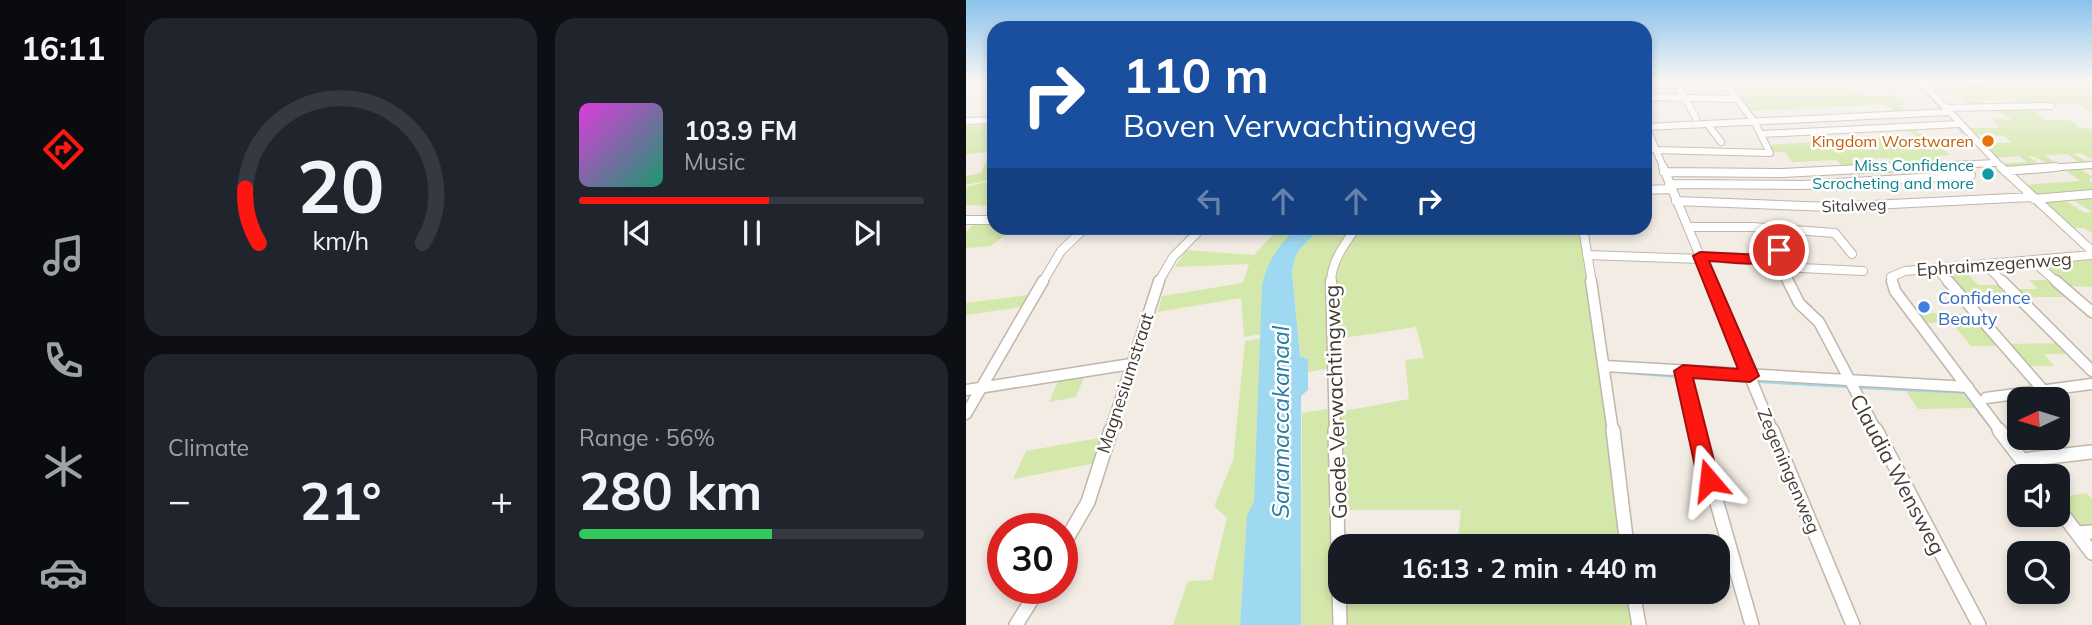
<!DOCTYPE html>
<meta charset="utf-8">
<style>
body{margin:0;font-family:Mulish,sans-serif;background:#20242c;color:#f1f3f6;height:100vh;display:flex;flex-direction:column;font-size:26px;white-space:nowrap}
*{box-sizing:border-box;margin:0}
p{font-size:23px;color:#9ea1a6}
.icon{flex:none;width:38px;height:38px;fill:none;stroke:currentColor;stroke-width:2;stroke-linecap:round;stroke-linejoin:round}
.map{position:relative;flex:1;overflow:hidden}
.panel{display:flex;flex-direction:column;gap:18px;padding:18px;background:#0d0f14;width:840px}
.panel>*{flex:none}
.guide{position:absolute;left:21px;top:21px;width:665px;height:214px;border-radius:21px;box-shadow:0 4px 10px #0003;background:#1a4fa0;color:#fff;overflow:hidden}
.needle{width:46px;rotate:266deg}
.controls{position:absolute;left:1041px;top:387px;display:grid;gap:14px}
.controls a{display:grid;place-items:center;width:63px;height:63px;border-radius:14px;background:#171b24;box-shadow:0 4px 10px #0003;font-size:35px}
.speed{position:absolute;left:21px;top:513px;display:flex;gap:14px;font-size:35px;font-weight:700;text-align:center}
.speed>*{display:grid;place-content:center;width:91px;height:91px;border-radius:50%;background:#171b24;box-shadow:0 4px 10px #0003;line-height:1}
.speed .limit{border:10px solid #d22;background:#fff;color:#111}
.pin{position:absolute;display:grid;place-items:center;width:60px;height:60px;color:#fff;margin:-30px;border:4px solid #fff;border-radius:50%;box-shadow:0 2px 7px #0007}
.me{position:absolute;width:77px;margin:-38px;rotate:343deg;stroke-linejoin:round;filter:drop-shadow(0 0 5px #0008)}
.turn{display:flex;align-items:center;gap:24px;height:147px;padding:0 21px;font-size:32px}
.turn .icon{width:91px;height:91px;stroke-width:2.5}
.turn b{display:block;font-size:49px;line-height:60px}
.lanes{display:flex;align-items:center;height:66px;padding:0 21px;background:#0003;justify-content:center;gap:35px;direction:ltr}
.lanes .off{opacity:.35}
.big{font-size:52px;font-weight:700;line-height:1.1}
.panel .tile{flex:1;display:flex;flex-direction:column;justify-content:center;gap:10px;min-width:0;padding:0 24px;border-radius:21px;background:#20242c}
.panel .dial{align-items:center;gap:0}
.dial svg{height:182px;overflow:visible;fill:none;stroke:#363941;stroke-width:7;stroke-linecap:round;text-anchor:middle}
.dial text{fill:#f1f3f6;stroke:none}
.song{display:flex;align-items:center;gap:21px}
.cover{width:84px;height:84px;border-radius:10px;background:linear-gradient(135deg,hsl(300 70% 55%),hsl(160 70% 35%))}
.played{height:7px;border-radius:4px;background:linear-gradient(90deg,#fd1710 55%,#363941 55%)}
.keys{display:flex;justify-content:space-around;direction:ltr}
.heat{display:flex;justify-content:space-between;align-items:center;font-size:38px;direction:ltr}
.charge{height:10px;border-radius:5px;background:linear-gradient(90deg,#34c759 56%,#363941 0)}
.panel .tiles{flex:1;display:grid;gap:18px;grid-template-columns:repeat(2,1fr)}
.trip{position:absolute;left:362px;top:534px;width:402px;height:70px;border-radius:21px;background:#171b24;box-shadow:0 4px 10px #0003;font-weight:700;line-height:70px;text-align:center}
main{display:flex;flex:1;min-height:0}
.menu{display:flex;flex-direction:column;width:126px;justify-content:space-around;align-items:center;background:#090b0e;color:#9ea1a6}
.menu .icon{width:49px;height:49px}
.menu .selected{color:#fd1710}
.menu b{font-size:32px;color:#f1f3f6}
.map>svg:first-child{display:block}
.green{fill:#d4e8ab}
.water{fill:#9ed9f1}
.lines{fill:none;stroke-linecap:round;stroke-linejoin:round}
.stream{stroke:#9ed9f1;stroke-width:2}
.minor-far3-casing{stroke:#c1b6a9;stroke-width:8}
.minor-far2-casing{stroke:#c1b6a9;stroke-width:10}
.minor-far1-casing{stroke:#c1b6a9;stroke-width:13}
.minor-casing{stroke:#c1b6a9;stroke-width:16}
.minor-far3{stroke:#fff;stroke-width:6}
.minor-far2{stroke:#fff;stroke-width:8}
.minor-far1{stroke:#fff;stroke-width:10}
.minor{stroke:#fff;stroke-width:13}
.route{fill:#fd1710;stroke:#a40f0a;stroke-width:2}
.food-dot{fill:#e8710a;stroke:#fff;stroke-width:2.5}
.culture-dot{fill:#0f9aa8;stroke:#fff;stroke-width:2.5}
.shop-dot{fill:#3f7fe0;stroke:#fff;stroke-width:2.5}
.labels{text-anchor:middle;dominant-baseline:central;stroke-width:5;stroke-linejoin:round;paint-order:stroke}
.far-food-label{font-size:16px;fill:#c56008;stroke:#fff;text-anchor:end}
.far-culture-label{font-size:16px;fill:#0d838f;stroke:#fff;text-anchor:end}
.far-street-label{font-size:16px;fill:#443c34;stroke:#fff}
.street-label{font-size:18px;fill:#443c34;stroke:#fff}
.shop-label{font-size:18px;fill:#366cbe;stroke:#fff;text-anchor:start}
.near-street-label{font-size:21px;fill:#443c34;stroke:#fff}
.near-water-label{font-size:23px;font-style:italic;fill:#297da1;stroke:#fff}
</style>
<main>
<nav class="menu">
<b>16:11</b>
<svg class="icon selected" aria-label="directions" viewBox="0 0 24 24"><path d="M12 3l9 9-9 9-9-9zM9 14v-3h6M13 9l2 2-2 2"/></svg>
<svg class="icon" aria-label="music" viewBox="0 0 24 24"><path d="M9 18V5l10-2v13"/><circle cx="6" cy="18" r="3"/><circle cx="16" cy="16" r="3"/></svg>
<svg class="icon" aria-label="phone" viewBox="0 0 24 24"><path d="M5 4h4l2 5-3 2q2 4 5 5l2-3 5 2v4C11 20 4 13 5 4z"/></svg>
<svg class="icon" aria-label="climate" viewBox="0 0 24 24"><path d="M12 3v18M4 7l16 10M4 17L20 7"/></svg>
<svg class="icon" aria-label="car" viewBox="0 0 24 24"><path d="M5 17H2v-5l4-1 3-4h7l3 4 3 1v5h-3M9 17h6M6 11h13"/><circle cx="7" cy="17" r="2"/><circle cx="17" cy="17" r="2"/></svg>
</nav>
<section class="panel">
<div class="tiles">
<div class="tile dial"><svg viewBox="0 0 100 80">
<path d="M14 69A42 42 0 1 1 86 69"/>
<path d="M14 69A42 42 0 0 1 8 45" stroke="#fd1710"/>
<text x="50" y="56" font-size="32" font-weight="700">20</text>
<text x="50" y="72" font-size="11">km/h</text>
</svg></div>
<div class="tile">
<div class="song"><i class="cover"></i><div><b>103.9 FM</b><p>Music</p></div></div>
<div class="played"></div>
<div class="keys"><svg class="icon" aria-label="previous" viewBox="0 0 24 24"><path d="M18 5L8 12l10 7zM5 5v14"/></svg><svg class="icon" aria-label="pause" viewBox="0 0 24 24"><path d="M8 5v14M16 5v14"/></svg><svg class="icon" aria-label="next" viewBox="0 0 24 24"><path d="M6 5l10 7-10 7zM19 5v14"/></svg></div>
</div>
<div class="tile"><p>Climate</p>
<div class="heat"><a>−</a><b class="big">21°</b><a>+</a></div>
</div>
<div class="tile"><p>Range · 56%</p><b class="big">280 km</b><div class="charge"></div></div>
</div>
</section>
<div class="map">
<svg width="1126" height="625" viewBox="0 0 1126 625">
<rect width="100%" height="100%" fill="#f2ece4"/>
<path class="green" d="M760,81h113l23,15 34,-1 12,9 -9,1 13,8 -14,1 -14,-10 -135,7z
M1124,81l2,33 -14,-10 -52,1 -13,-7 -32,2 7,7h-14l-28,-19h20l-5,-5z
M1062,106l18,14h24l10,8 12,1v30l-12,-6 -7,1 19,10 -9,1 -16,-11 -23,1 17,11c-14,2 -20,-10 -33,-10l16,12 -33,3 -12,-7 28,-2 -8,-6 -25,2 -14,-15h32l-8,-7 -32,-2 -5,-6h32l-6,-9 21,1 -24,-12z
M28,125v54l-28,6v-9l15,-3 9,-21 -24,2v-28z
M939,127c11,0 12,6 21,9 17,5 13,-4 32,10l-18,1 10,8 -13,1 10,8 -49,2 -9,-8 -37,1 8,9h-15l-9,-8 -44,2 -7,-10h-12l-4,-7 47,-3 -9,-9 7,-1 11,10 91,-6z
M1112,167l14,10 -3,3 3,2v11l-55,5 -15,-13 58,-4 -17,-13z
M28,180v26l-28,-1v-18z
M1102,197h24v36l-8,-5h-15l-30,-27 22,-3 24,15 7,-1z
M10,222h18v6h20l-23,18 -25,2v-16z
M313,228h18c-36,34 -35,59 -35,106l-18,3 -3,-39 -83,14 4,-16 81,-13 6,-19 -74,3 11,-17 68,5z
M354,228h34l-20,29 -3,111 -23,4v-13l-8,-3 -8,-83 2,-13 5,-10z
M393,228h222l42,318h-166l4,-36h-120l-2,-98 70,-13 -4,-39 19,-2 -8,-31 -79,12 -2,-67 2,-10z
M1126,258v29l-28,-1 -24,-23z
M1017,267l16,12h-5l-8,-7 -19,1 11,12h26l17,16h-27l-9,-9h-25l-17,-22z
M1063,280h25l19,17h-52l-8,-8h25z
M62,295l-6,12 -56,8v-12z
M949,313l60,1 27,32h-31l-19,-23h-29z
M296,338l-8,163 -7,14 -7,110h-67l15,-44 24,-1 15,-62 -13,-12 19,-45 12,-120z
M1095,343l10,11h-27l10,12h-29l-20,-22z
M120,372l-10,25 -27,5 11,-25z
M940,391l57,3 11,14 -56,1z
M367,408l2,217h-34l1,-212z
M139,437l-9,26 -83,16 13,-28z
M1092,485l10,11 19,-3 5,6v30h-12l-22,-26z
M379,592h283l6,33h-289z"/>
<path class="water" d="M331,228h23l-21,22 -5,10 -2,13 8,83 8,3v31l-7,6v229h-61l7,-110 7,-14 8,-215c5,-25 17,-42 35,-58z"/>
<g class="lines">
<path class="stream" d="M768,89l23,31
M963,95l13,15
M991,126l6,7
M659,373l52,4
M724,378l55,4
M790,382l90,5
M894,388l104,5 29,38"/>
<g class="minor-far3-casing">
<path id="minor-far3" d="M709,81l21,37
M940,81l16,3 11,10 70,75
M0,82l12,-1
M956,84l60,-3
M679,97l91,2
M979,108l106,-2
M0,121l28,-1
M679,124l19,45
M743,126l12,16
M680,127l302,-15
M795,134l198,-10
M689,150l115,3 -15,-30 -31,-42
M997,164l4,5
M897,169l133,-6
M1065,169l61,-4"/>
</g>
<g class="minor-far2-casing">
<path id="minor-far2" d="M697,167l48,116
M1035,167l91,84
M1039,171l51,-4
M698,172l118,1 118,-6
M703,184l134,1 168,-10 -5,-8
M679,190l27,-1
M1068,199l58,-5
M710,201l155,6 201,-10
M0,220h28
M722,227h65l82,6 17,21
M617,228l9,55
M813,250l-14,9 15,8 8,16
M621,255l114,4
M734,256l65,3
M1068,262l24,21
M1020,265l18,18
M814,267l83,4
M970,268l13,15
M76,283l19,-32 24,-23
M192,283l15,-26 29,-29
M365,283c0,-21 13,-38 25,-55
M927,283l-2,-6 14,-6 187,-16"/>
</g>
<g class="minor-far1-casing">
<path id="minor-far1" d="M365,281l4,151
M625,281l22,151
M744,281l63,151
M822,281l11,22 20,19 58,110
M926,281l3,10 106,141
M982,281l95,109
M1036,281l90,90
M1090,281l36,31
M639,366l363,21
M717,371l13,61
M0,390l165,-26
M1020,398l106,-14
M0,414l77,-133
M144,432l49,-151"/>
</g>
<g class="minor-casing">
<path id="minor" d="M369,430l5,195
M647,430l14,116
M730,430l56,195
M806,430l81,195
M910,430l103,195
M1033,430l35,46
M1056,460l70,-8
M1092,508l34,45
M1111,533l15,-1
M96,547l26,-45 23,-72
M667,592l6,33
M50,625l23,-37"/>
</g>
<use href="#minor-far3" class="minor-far3"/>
<use href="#minor-far2" class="minor-far2"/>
<use href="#minor-far1" class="minor-far1"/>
<use href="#minor" class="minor"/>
</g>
<linearGradient id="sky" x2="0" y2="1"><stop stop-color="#8ac3ec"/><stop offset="0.48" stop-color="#f9f6f3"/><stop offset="1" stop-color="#f9f6f3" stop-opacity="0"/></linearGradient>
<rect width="1126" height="169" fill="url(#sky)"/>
<path class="route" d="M813,246l7,4c-19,21 -51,12 -77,11l50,115 -9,6 -57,-4 26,102 -3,6 -7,3 -8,-3 -3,-6 -24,-109 9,-6 55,4 -45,-113 7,-4 63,3z"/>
<circle class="food-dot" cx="1022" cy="141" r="7"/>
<circle class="culture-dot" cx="1022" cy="174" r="7"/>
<circle class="shop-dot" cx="958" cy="307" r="7"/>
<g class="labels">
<g class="far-food-label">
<text x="1008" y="141">Kingdom Worstwaren</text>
</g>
<g class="far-culture-label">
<text x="1008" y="165">Miss Confidence<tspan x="1008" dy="18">Scrocheting and more</tspan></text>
</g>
<g class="far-street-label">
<text transform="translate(888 205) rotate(-2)">Sitalweg</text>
</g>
<g class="street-label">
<text transform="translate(1028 264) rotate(-4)">Ephraimzegenweg</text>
<text transform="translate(159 383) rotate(-72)">Magnesiumstraat</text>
<text transform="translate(823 471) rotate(67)">Zegeningenweg</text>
</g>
<g class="shop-label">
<text x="972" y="297">Confidence<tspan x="972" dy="21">Beauty</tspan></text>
</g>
<g class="near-street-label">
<text transform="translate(369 402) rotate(-92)">Goede Verwachtingweg</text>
<text transform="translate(932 474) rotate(62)">Claudia Wensweg</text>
</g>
<g class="near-water-label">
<text transform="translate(314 422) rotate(-90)">Saramaccakanaal</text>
</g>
</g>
</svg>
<div class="controls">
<a><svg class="needle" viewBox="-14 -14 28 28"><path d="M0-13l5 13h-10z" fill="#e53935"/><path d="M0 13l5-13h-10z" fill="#9ea1a6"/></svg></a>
<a><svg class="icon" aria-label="sound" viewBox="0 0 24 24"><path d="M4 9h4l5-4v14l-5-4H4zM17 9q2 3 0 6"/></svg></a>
<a><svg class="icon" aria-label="search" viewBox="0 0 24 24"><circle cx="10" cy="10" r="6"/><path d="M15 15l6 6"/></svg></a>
</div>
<div class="speed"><div class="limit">30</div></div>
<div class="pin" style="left:813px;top:250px;background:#d93025"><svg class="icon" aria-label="arrive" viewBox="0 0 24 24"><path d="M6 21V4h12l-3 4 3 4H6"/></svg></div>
<svg class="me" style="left:743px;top:480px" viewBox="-20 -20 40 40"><path d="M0-17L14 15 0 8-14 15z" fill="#fd1710" stroke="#fff" stroke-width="4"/></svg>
<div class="trip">16:13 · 2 min · 440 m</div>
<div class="guide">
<div class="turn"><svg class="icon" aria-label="right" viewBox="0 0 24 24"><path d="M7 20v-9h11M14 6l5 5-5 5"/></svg><div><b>110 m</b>Boven Verwachtingweg</div></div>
<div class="lanes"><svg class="icon off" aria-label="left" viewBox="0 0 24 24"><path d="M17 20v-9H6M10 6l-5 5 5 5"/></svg><svg class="icon off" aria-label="ahead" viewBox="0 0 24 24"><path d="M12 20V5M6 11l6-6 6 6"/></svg><svg class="icon off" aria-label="ahead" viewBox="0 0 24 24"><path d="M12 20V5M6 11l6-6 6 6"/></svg><svg class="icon" aria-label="right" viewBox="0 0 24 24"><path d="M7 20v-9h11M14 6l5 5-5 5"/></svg></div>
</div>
</div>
</main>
